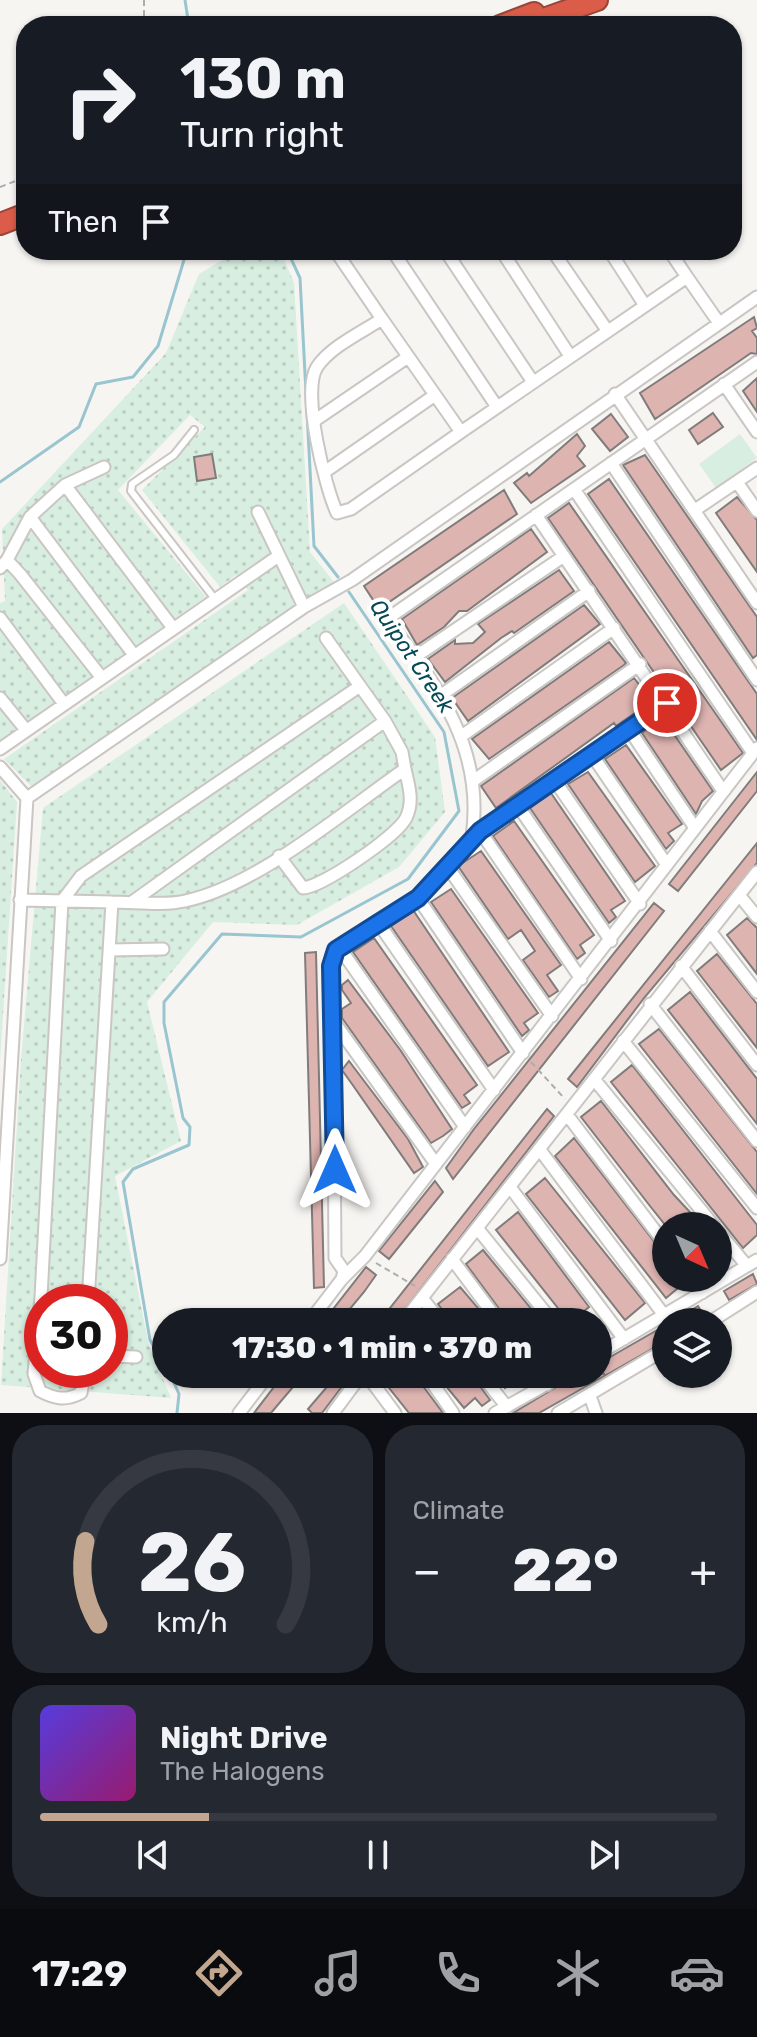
<!DOCTYPE html>
<meta charset="utf-8">
<style>
body{margin:0;font-family:Rubik,sans-serif;background:#242831;color:#f1f3f6;height:100vh;display:flex;flex-direction:column;font-size:30px;white-space:nowrap}
*{box-sizing:border-box;margin:0}
p{font-size:26px;color:#9ea1a6}
.icon{flex:none;width:44px;height:44px;fill:none;stroke:currentColor;stroke-width:2;stroke-linecap:round;stroke-linejoin:round}
.map{position:relative;height:1413px;overflow:hidden}
.drawer{display:flex;flex-direction:column;gap:12px;padding:12px;background:#0d0f14;flex:1}
.drawer>*{flex:none}
.banner{position:absolute;left:16px;top:16px;width:726px;height:244px;border-radius:32px;box-shadow:0 2px 6px #0004;background:#171b24;color:#f1f3f6;overflow:hidden}
.needle{width:52px;rotate:136deg}
.controls{position:absolute;left:652px;top:1212px;display:grid;gap:16px}
.controls a{display:grid;place-items:center;width:80px;height:80px;border-radius:50%;background:#171b24;box-shadow:0 2px 6px #0004;font-size:40px}
.speed{position:absolute;left:24px;top:1284px;display:flex;gap:16px;font-size:40px;font-weight:700;text-align:center}
.speed>*{display:grid;place-content:center;width:104px;height:104px;border-radius:50%;background:#171b24;box-shadow:0 2px 6px #0004;line-height:1}
.speed .limit{border:12px solid #d22;background:#fff;color:#111}
.pin{position:absolute;display:grid;place-items:center;width:68px;height:68px;color:#fff;margin:-34px;border:4px solid #fff;border-radius:50%;box-shadow:0 2px 8px #0007}
.me{position:absolute;width:88px;margin:-44px;rotate:0deg;stroke-linejoin:round;filter:drop-shadow(0 0 6px #0008)}
.turn{display:flex;align-items:center;gap:28px;height:168px;padding:0 32px;font-size:36px}
.turn .icon{width:104px;height:104px;stroke-width:2.5}
.turn b{display:block;font-size:56px;line-height:68px}
.then{display:flex;align-items:center;height:76px;padding:0 32px;background:#0003;gap:16px;font-size:30px}
.big{font-size:60px;font-weight:800;line-height:1.1}
.drawer .card{flex:1;display:flex;flex-direction:column;justify-content:center;gap:12px;min-width:0;padding:0 28px;border-radius:32px;background:#242831}
.drawer .dial{align-items:center;gap:0}
.dial svg{height:208px;overflow:visible;fill:none;stroke:#363941;stroke-width:7;stroke-linecap:round;text-anchor:middle}
.dial text{fill:#f1f3f6;stroke:none}
.song{display:flex;align-items:center;gap:24px}
.cover{width:96px;height:96px;border-radius:12px;background:linear-gradient(135deg,hsl(250 70% 55%),hsl(320 70% 35%))}
.played{height:8px;border-radius:4px;background:linear-gradient(90deg,#c2a68f 25%,#363941 25%)}
.keys{display:flex;justify-content:space-around;direction:ltr}
.heat{display:flex;justify-content:space-between;align-items:center;font-size:44px;direction:ltr}
.drawer .tiles{flex:1;display:grid;gap:12px;grid-template-columns:1fr 1fr}
.card:last-child{grid-column:span 2}
.trip{position:absolute;left:152px;top:1308px;width:460px;height:80px;border-radius:40px;background:#171b24;box-shadow:0 2px 6px #0004;font-weight:800;line-height:80px;text-align:center}
.menu{display:flex;height:128px;justify-content:space-around;align-items:center;background:#090b0e;color:#9ea1a6}
.menu .icon{width:56px;height:56px}
.menu .active{color:#c2a68f}
.menu b{font-size:36px;color:#f1f3f6}
.map>svg:first-child{display:block}
.grass{fill:url(#grass-dots);fill-rule:evenodd}
.park{fill:#d8eee1}
.lines{fill:none;stroke-linecap:round;stroke-linejoin:round}
.stream{stroke:#98c5cf;stroke-width:3}
.building{fill:#deb4b1;stroke:#807c7b;stroke-width:2}
.lane-casing{stroke:#c9c6c4;stroke-width:10}
.street-casing{stroke:#c9c6c4;stroke-width:15}
.highway-casing{stroke:#994639;stroke-width:24}
.path{stroke:#afadab;stroke-width:2;stroke-dasharray:6 4;stroke-linecap:butt}
.lane{stroke:#fff;stroke-width:6}
.street{stroke:#fff;stroke-width:11}
.highway{stroke:#db5c49;stroke-width:20}
.route-casing{stroke:#114b97;stroke-width:20}
.route{stroke:#1a73e8;stroke-width:14}
.labels{text-anchor:middle;dominant-baseline:central;stroke-width:8;stroke-linejoin:round;paint-order:stroke}
.water-label{font-size:22px;font-style:italic;fill:#054955;stroke:#fff}
</style>
<div class="map">
<svg width="757" height="1413" viewBox="0 0 757 1413">
<defs>
<pattern id="grass-dots" width="8" height="8" patternUnits="userSpaceOnUse" patternTransform="scale(2)"><rect width="8" height="8" fill="#d8eee1"/><path d="M2 2h.1M6 6h.1" fill="none" stroke="#b9ccc0" stroke-width="1.8" stroke-linecap="round"/></pattern>
</defs>
<rect width="100%" height="100%" fill="#f7f5f2"/>
<path class="grass" d="M239,250h41l14,33 16,269 24,30 -301,206 -29,-29 244,-169 -12,-15 -16,12 -78,-97 63,-63 -15,-12 -72,75 88,107 -206,145v-139l5,-2 -3,-72 164,-176 33,-79z
M344,603l91,134 10,75 -46,55 -102,58 -84,-3 -66,80 34,139 -66,35 34,170 22,52 -170,-13 20,-326 22,-251zM42,1302h68v68h-68z
M0,780l17,22 -17,259z"/>
<path class="park" d="M740,434l17,24 -41,30 -17,-24z"/>
<g class="lines">
<path class="stream" d="M185,0l4,26
M287,250l13,28 14,268 24,31
M0,482l79,-55 17,-43 37,-7 25,-31 29,-96
M166,1367l-16,-27 -27,-158 10,-13 56,-24 1,-18 -7,-9 -19,-95v-21l58,-68 79,3 107,-58 51,-68 -15,-79 -95,-140
M170,1374l9,20 -2,19"/>
</g>
<path class="building" d="M754,317l3,11 -5,3 5,7v16l-6,-1 -96,66 -15,-26z
M757,378v34l-14,-21z
M713,413l10,14 -25,17 -9,-14z
M611,414l17,23 -18,14 -18,-22z
M577,434l8,12 -8,10 8,10 -54,37 -17,-20 13,-10 2,3z
M212,454l4,24 -19,3 -3,-24z
M645,455l112,162v38l-4,3 -130,-193z
M609,479l148,215v46l-169,-246z
M504,490l13,24 -138,95 -15,-23z
M737,497l20,23v52l-41,-59z
M569,503l174,250 -22,17 -173,-252z
M531,529l16,23 -80,59h-8l-15,16 -27,18 -15,-26z
M559,570l15,21 -60,42 -2,-2 -11,7 -56,44 -17,-23 27,-19v4l18,-1 12,-11 -7,-8z
M584,605l16,19 -132,97 -16,-23z
M609,642l17,21 -2,2 -135,94 -17,-20z
M634,678l18,23 -36,25 -2,-3 -118,85 -15,-22z
M662,717l51,74 -11,10 -6,13 -54,-81z
M626,745l56,79 -14,9 6,8 -8,8 -61,-90z
M588,772l67,94 -20,16 -67,-98z
M757,772v19l-79,100 -9,-7z
M551,793l74,108 -14,9 5,7 -7,6 -79,-115z
M514,821l80,114 -14,10 5,8 -8,6 -84,-123z
M757,843v20l-113,135 -67,89 -9,-8z
M481,851l80,114 -14,10 11,16 -9,6 -26,-37 12,-9 -14,-21 -13,9 -50,-73z
M451,889l87,124 -14,10 5,7 -7,6 -91,-134z
M654,903l10,8 -211,268 -7,-11 28,-39z
M413,910l96,142 -21,14 -97,-140z
M747,918l10,10v46l-30,-39z
M374,938l103,147 -13,10 6,8 -8,5 -109,-156z
M316,952l8,335 -10,1 -9,-335z
M717,954l40,50v44l-60,-77z
M348,980l53,71 51,78 -9,7 -12,7 -89,-125v-9l9,-6 -9,-13v-5z
M690,992l67,87v45l-89,-114z
M659,1029l98,123v42l-118,-150z
M349,1061l59,78 15,28 -9,6 -62,-89 -10,-14z
M632,1065l125,160v10l-14,13 -132,-166z
M601,1101l73,94 29,31h-37l-16,-20 -69,-89z
M547,1109l7,7 -159,206h-16z
M574,1138l92,119v21h17l1,5 -18,15 -111,-142z
M545,1178l100,125 -20,17 -99,-126z
M435,1181l8,11 -54,67 -10,-8z
M518,1212l71,95 -11,9 5,6h-14l-73,-92z
M483,1250l59,72h-32l-4,-4 -40,-54z
M366,1267l10,8 -12,17 -25,30h-16z
M753,1274l4,10 -28,16 -5,-9z
M460,1287l18,21 10,14h-35l-9,-10 -6,-8z
M698,1306l6,10 -6,6h-27z
M666,1325v16l-127,72h-26l60,-36 31,-3 -6,-10z
M284,1374h20l-33,39h-17z
M338,1374l11,3 -27,36h-10l-4,-4z
M378,1374h36l29,39h-34z
M436,1374h35l19,26 -8,6 -7,-8 -11,10z
M493,1374h29l-17,14z"/>
<g class="lines">
<g class="lane-casing">
<path id="lane" d="M194,430l-20,25 -42,29 -1,7 84,108"/>
</g>
<g class="street-casing">
<path id="street" d="M335,250l47,69c-20,13 -52,28 -65,48 -16,24 8,120 20,146l14,-4 110,-77 -79,-113
M392,250l105,157
M445,250l88,132
M501,250l69,106
M552,250l55,80
M609,250l35,54
M669,250l18,27
M757,362l-370,257c50,67 98,129 85,218l-54,61 -41,23 -44,33 2,304 9,13 -2,8 23,-23 392,-508
M724,384l33,48
M615,394l142,209
M314,421l94,-64
M461,432l226,-155 32,46
M611,463l146,217
M326,471l109,-76
M737,482l20,29
M65,485l39,-18
M574,489l179,264
M695,510l62,-42
M258,512l46,95
M536,515l187,276
M7,560l23,-43
M0,568l7,-8 13,14 82,104
M0,618l64,86
M326,638l34,48
M134,655l-104,-138 35,-32 108,143
M415,657l149,-101
M440,696l149,-105
M0,698l26,32
M629,729l66,99
M463,735l151,-107
M0,749l277,-192
M592,755l75,110
M0,767l27,31
M473,781l167,-117
M555,781l85,123
M518,806l93,135
M480,831l101,148
M472,837l195,-134
M279,856l24,32c19,-1 94,-52 103,-70 8,-17 3,-31 -1,-49
M447,866l105,150
M739,895l18,22
M418,898l105,155
M20,900l92,2 -24,400
M112,902c23,0 51,4 73,-1 72,-15 158,-89 220,-132l-3,-17 -17,-31 -253,181
M377,921l117,169
M710,931l47,61
M339,947l126,180
M110,950l53,-1
M681,966l76,99
M650,1004l107,137
M334,1022l102,142
M623,1041l134,167
M594,1079l120,147
M568,1116l98,129
M540,1150l124,165
M510,1187l114,152
M477,1228l76,94
M718,1231l29,35
M0,1259l27,-461 277,-191 48,-27 405,-283
M452,1259l47,63
M691,1278l11,15
M422,1298l19,24
M309,1322l33,-43
M403,1322l354,-450
M710,1322l47,-30
M598,1354l159,-94
M110,1356l26,1
M85,1370l-4,23c-15,8 -26,6 -41,-2l-6,-17 7,-77 21,-396 19,-25 279,-190 25,35
M366,1374l29,39
M426,1374l27,39
M481,1374l26,33
M538,1374l9,11
M590,1396l6,17
M239,1413l30,-39
M333,1413l29,-39
M495,1413l70,-39
M558,1413l108,-64"/>
</g>
<g class="highway-casing">
<path id="highway" d="M500,26l34,-13
M524,26l73,-26
M0,224l26,-10"/>
</g>
<path class="path" d="M144,0v26
M0,187l26,-10
M531,1062l34,37
M376,1263l39,23"/>
<use href="#lane" class="lane"/>
<use href="#street" class="street"/>
<use href="#highway" class="highway"/>
</g>
<g class="lines">
<g class="route-casing">
<path id="route" d="M335,1170l-4,-204 5,-16 82,-52 62,-67 187,-128"/>
</g>
<use href="#route" class="route"/>
</g>
<g class="labels">
<g class="water-label">
<text transform="translate(412 656) rotate(56)">Quipot Creek</text>
</g>
</g>
</svg>
<div class="controls">
<a><svg class="needle" viewBox="-14 -14 28 28"><path d="M0-13l5 13h-10z" fill="#e53935"/><path d="M0 13l5-13h-10z" fill="#9ea1a6"/></svg></a>
<a><svg class="icon" aria-label="layers" viewBox="0 0 24 24"><path d="M12 4l9 5-9 5-9-5zM3 14l9 5 9-5"/></svg></a>
</div>
<div class="speed"><div class="limit">30</div></div>
<div class="pin" style="left:667px;top:703px;background:#d93025"><svg class="icon" aria-label="arrive" viewBox="0 0 24 24"><path d="M6 21V4h12l-3 4 3 4H6"/></svg></div>
<svg class="me" style="left:335px;top:1170px" viewBox="-20 -20 40 40"><path d="M0-17L14 15 0 8-14 15z" fill="#1a73e8" stroke="#fff" stroke-width="4"/></svg>
<div class="trip">17:30 · 1 min · 370 m</div>
<div class="banner">
<div class="turn"><svg class="icon" aria-label="right" viewBox="0 0 24 24"><path d="M7 20v-9h11M14 6l5 5-5 5"/></svg><div><b>130 m</b>Turn right</div></div>
<div class="then">Then<svg class="icon" aria-label="arrive" viewBox="0 0 24 24"><path d="M6 21V4h12l-3 4 3 4H6"/></svg></div>
</div>
</div>
<section class="drawer">
<div class="tiles">
<div class="card dial"><svg viewBox="0 0 100 80">
<path d="M14 69A42 42 0 1 1 86 69"/>
<path d="M14 69A42 42 0 0 1 9 37" stroke="#c2a68f"/>
<text x="50" y="56" font-size="32" font-weight="700">26</text>
<text x="50" y="72" font-size="11">km/h</text>
</svg></div>
<div class="card"><p>Climate</p>
<div class="heat"><a>−</a><b class="big">22°</b><a>+</a></div>
</div>
<div class="card">
<div class="song"><i class="cover"></i><div><b>Night Drive</b><p>The Halogens</p></div></div>
<div class="played"></div>
<div class="keys"><svg class="icon" aria-label="previous" viewBox="0 0 24 24"><path d="M18 5L8 12l10 7zM5 5v14"/></svg><svg class="icon" aria-label="pause" viewBox="0 0 24 24"><path d="M8 5v14M16 5v14"/></svg><svg class="icon" aria-label="next" viewBox="0 0 24 24"><path d="M6 5l10 7-10 7zM19 5v14"/></svg></div>
</div>
</div>
</section>
<nav class="menu">
<b>17:29</b>
<svg class="icon active" aria-label="directions" viewBox="0 0 24 24"><path d="M12 3l9 9-9 9-9-9zM9 14v-3h6M13 9l2 2-2 2"/></svg>
<svg class="icon" aria-label="music" viewBox="0 0 24 24"><path d="M9 18V5l10-2v13"/><circle cx="6" cy="18" r="3"/><circle cx="16" cy="16" r="3"/></svg>
<svg class="icon" aria-label="phone" viewBox="0 0 24 24"><path d="M5 4h4l2 5-3 2q2 4 5 5l2-3 5 2v4C11 20 4 13 5 4z"/></svg>
<svg class="icon" aria-label="climate" viewBox="0 0 24 24"><path d="M12 3v18M4 7l16 10M4 17L20 7"/></svg>
<svg class="icon" aria-label="car" viewBox="0 0 24 24"><path d="M5 17H2v-5l4-1 3-4h7l3 4 3 1v5h-3M9 17h6M6 11h13"/><circle cx="7" cy="17" r="2"/><circle cx="17" cy="17" r="2"/></svg>
</nav>
